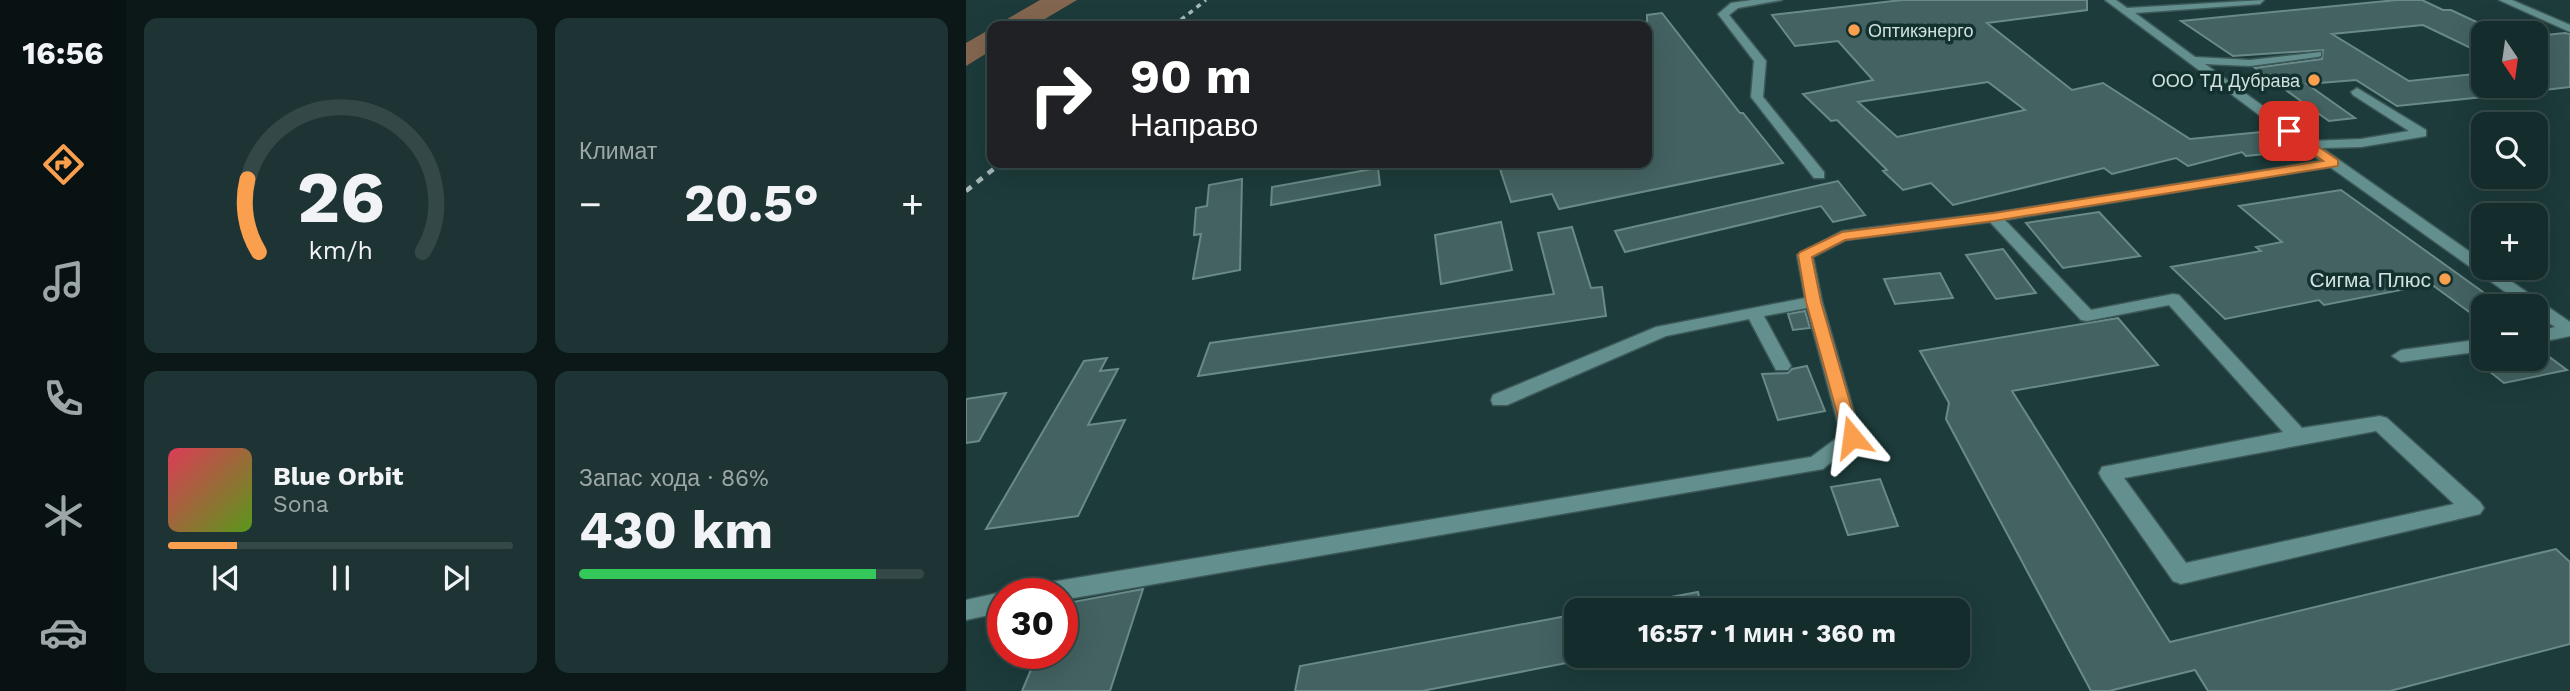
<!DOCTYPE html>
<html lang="ru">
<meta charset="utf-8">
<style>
body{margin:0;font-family:"Work Sans",sans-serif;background:#1e3434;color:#f1f3f6;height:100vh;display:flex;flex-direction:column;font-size:26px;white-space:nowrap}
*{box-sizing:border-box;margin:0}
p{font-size:23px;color:#9da7a9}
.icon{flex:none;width:38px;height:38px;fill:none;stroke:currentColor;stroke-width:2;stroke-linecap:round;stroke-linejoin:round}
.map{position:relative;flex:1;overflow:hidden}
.side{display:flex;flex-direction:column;gap:18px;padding:18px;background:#0c1818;width:840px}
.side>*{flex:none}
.top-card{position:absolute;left:21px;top:21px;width:665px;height:147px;border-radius:14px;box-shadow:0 7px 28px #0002,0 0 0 2px #344848;background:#202124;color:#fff;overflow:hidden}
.needle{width:46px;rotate:167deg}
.fabs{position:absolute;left:1505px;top:21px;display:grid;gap:14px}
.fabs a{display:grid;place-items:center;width:77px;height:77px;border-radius:14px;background:#152c2c;box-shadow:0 7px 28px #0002,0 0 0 2px #344848;font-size:35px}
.speed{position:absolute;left:21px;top:578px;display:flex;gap:14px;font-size:35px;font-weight:700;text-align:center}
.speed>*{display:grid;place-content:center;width:91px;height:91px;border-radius:50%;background:#152c2c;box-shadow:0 7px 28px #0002,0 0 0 2px #344848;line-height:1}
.speed .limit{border:10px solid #d22;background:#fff;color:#111}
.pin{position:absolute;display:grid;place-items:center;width:60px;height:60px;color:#fff;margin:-30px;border-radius:14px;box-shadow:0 4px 10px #0006}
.me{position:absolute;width:77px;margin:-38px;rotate:344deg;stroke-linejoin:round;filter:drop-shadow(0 0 5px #0008)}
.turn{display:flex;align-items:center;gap:24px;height:147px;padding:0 28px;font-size:32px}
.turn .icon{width:91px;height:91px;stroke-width:2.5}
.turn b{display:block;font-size:49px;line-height:60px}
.big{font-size:52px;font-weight:700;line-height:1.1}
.side .card{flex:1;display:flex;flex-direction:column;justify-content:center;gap:10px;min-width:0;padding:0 24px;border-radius:14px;background:#1e3434}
.side .dial{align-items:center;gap:0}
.dial svg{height:182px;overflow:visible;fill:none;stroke:#344848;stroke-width:7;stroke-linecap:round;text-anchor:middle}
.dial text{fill:#f1f3f6;stroke:none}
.song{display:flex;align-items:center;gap:21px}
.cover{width:84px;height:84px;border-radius:10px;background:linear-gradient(135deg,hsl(350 70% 55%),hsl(90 70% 35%))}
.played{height:7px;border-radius:4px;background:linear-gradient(90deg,#fa9f4e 20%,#344848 20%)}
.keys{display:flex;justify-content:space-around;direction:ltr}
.heat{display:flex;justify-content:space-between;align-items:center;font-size:38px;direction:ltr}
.charge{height:10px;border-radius:5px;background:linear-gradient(90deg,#34c759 86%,#344848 0)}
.side .tiles{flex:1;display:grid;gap:18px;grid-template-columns:repeat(2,1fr)}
.trip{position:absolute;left:598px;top:598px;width:406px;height:70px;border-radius:14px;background:#152c2c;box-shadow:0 7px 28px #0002,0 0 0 2px #344848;font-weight:700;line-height:70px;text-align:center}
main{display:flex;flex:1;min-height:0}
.menu{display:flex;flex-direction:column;width:126px;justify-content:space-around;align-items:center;background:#081212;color:#9da7a9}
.menu .icon{width:49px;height:49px}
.menu .on{color:#fa9f4e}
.menu b{font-size:32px;color:#f1f3f6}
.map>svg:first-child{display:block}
.forest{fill:#83664f}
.building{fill:#436261;stroke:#698a88;stroke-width:2;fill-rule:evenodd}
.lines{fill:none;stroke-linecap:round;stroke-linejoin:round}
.minor-casing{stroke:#3c5958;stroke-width:3}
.minor{fill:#63908e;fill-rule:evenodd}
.rail-far1{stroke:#a4b8b7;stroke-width:3.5;stroke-dasharray:5 5;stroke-linecap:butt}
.rail{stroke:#a4b8b7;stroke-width:4.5;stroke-dasharray:7 7;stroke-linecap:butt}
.route{fill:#fa9f4e;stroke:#a26733;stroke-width:2}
.poi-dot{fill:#fa9f4e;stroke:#12312f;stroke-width:2.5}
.labels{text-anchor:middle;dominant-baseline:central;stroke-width:7;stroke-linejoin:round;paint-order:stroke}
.far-poi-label{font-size:18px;fill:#d0e1e0;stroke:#12312f;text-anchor:start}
.poi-label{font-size:21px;fill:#d0e1e0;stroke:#12312f;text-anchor:end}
</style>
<main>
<nav class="menu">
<b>16:56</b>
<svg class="icon on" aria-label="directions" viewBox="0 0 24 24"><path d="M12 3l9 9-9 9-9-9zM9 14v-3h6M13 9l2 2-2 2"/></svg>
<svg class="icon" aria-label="music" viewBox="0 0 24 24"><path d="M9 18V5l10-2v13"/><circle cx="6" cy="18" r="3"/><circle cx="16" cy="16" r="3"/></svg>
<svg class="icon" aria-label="phone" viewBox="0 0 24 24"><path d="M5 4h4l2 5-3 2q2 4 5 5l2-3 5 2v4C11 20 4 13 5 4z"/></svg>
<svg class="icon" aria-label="climate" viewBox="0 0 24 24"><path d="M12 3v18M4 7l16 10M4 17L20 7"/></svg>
<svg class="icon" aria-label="car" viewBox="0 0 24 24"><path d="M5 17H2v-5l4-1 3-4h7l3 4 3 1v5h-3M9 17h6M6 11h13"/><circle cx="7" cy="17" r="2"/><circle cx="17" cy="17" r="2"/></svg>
</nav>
<section class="side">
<div class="tiles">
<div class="card dial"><svg viewBox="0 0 100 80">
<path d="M14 69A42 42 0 1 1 86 69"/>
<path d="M14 69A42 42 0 0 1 9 37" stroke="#fa9f4e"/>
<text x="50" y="56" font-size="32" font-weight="700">26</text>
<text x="50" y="72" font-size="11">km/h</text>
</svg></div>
<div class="card"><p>Климат</p>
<div class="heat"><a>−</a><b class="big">20.5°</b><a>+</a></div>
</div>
<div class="card">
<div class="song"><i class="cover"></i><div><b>Blue Orbit</b><p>Sona</p></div></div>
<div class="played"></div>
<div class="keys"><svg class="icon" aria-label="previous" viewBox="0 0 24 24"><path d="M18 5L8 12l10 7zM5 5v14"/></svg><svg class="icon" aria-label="pause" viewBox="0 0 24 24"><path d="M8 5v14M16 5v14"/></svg><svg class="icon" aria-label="next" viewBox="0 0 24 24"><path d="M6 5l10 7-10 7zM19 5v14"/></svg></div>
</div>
<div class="card"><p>Запас хода · 86%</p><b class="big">430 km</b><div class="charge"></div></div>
</div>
</section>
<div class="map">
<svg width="1604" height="691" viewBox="0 0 1604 691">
<rect width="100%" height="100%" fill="#1c3b3a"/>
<path class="forest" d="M74,0h37l-44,26h-38z
M26,28v22l-26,16v-23z"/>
<path class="building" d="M936,0h185v10l-100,13 85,67 31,-7 87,56 81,-8 25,20 -50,5 -4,-4 -54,14 -12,-8 -64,16 -8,-6 -151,37 -22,-22 -28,7 -20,-19 4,-1 -50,-50 -6,1 -28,-27 70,-14 -35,-39 -43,5 -23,-31zM1022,82l37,28 -128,27 -39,-35z
M1431,0h25l21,10h8l32,15v29l-60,-29 -91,9 77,47 74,-8v24l-86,9 -41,-26 -49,4 48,34 -26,3 -74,-53 67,-9 1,-9 -90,6 -52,-35z
M696,13l78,100h3l40,50 -224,46 -7,-15 -41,8 -13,-39h149v-148z
M1599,33l5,1v53l-34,4v-55z
M412,168l2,17 -109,20 1,-18z
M276,179l-2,91 -47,9 8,-45 -7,1 2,-27 11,-2 2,-21z
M872,181l27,34 -32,7 -12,-16 -196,46 -10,-21z
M1375,190l142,102v30l-52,-38 -107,21 -5,-5 -94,19 -54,-52 90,-16 -5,-4 26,-5 -43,-36z
M1133,212l41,44 -77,12 -37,-45z
M535,222l11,48 -71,14 -6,-49z
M606,227l19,61 11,-1 4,29 -408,60 12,-33 344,-49 -16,-61z
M1037,249l33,44 -40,6 -30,-44z
M974,273l13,25 -58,6 -11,-25z
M839,311l5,17 -17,2 -5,-16z
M1152,318l40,47 -146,26 158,251 386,-93 14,13v82l-180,47h-182l-13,-21 -86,21h-18l-145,-272 3,-16 -29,-52z
M1570,347l31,23 -63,13 -30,-24h62z
M141,358l-7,13 18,-2 -30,56 37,-5 -47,96 -92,13 98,-168z
M841,366l18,45 -47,9 -16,-46 26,-1 4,-4z
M40,393l-27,48 -13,2v-44z
M914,479l18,47 -50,9 -17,-48z
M177,589l-33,102h-88l16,-38h24v-49z
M732,592l4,19h-62l-1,-8z
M611,614v47l-155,30h-127l5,-25z"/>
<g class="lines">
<g class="minor-casing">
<path id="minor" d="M786,0h30l-44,8 -9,7 37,46 -3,36 61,75v6h-10l-63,-81 3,-36 -36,-47 13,-11z
M1139,0h11l11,8 137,-8 -4,4 -125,9 60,44 55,3 71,-8v4l-4,1 -67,9 -45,-2 106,77 50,-2 48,-8 -56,-36 -2,-3 6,-4 69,42v6l-5,1 -60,10 -39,1 161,113v7h9l78,54v14l-34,7v-12l19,-4 -19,-13v-8h-11l-195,-139 -325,53 86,90 82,-16 6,1 123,133 78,-12 7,2 93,84 4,6 -4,6 -299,70 -8,-3 -71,-102 -3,-6 3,-6 181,-35 -114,-127 -82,16 -6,-1 -91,-98 -144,18 -33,17 9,44 39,136 -38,32 -761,131v-7h-28l3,-7 8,-3 766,-126 30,-22 -34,-127 -43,8 27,50 -3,4h-12l-27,-51 -83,17 -159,69h-14l-2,-5 2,-5 163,-68 149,-29 -8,-43 45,-24 152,-18 327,-52zM1410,431l78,73 -268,59 -62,-85z
M1533,0h13l58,25v7z
M1517,339v12l-82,11 -9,-6 9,-6z
M37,592l4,1h-4v19l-37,8v-20z"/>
</g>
<use href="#minor" class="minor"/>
<path class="rail-far1" d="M207,26l33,-26"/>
<path class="rail" d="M0,191l35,-28"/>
</g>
<path class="route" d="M1323,127l49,33v6l-344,55 -149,19 -33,17 9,45 39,135 -2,5h-13l-39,-140 -8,-47 2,-3 42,-20 152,-19 329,-52 -38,-28 -1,-2z"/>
<g class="poi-dot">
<circle cx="888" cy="30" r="7"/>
<circle cx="1348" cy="80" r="7"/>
<circle cx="1479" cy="279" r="7"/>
</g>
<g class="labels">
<g class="far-poi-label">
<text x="902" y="30">Оптикэнерго</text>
<text x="1334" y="80" text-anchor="end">ООО ТД Дубрава</text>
</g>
<g class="poi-label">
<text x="1465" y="279">Сигма Плюс</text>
</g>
</g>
</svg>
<div class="fabs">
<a><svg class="needle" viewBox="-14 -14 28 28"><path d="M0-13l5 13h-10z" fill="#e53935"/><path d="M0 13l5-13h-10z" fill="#9da7a9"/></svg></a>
<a><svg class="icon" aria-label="search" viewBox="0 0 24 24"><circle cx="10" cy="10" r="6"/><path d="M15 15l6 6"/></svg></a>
<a>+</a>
<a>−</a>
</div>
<div class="speed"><div class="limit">30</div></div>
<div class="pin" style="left:1323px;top:131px;background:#d93025"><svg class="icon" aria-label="arrive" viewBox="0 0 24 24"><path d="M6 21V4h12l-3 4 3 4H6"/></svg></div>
<svg class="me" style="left:886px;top:437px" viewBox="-20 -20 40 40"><path d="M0-17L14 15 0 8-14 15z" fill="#fa9f4e" stroke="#fff" stroke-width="4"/></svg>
<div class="trip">16:57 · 1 мин · 360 m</div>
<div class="top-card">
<div class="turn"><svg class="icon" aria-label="right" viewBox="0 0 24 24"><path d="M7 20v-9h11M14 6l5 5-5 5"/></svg><div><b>90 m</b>Направо</div></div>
</div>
</div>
</main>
